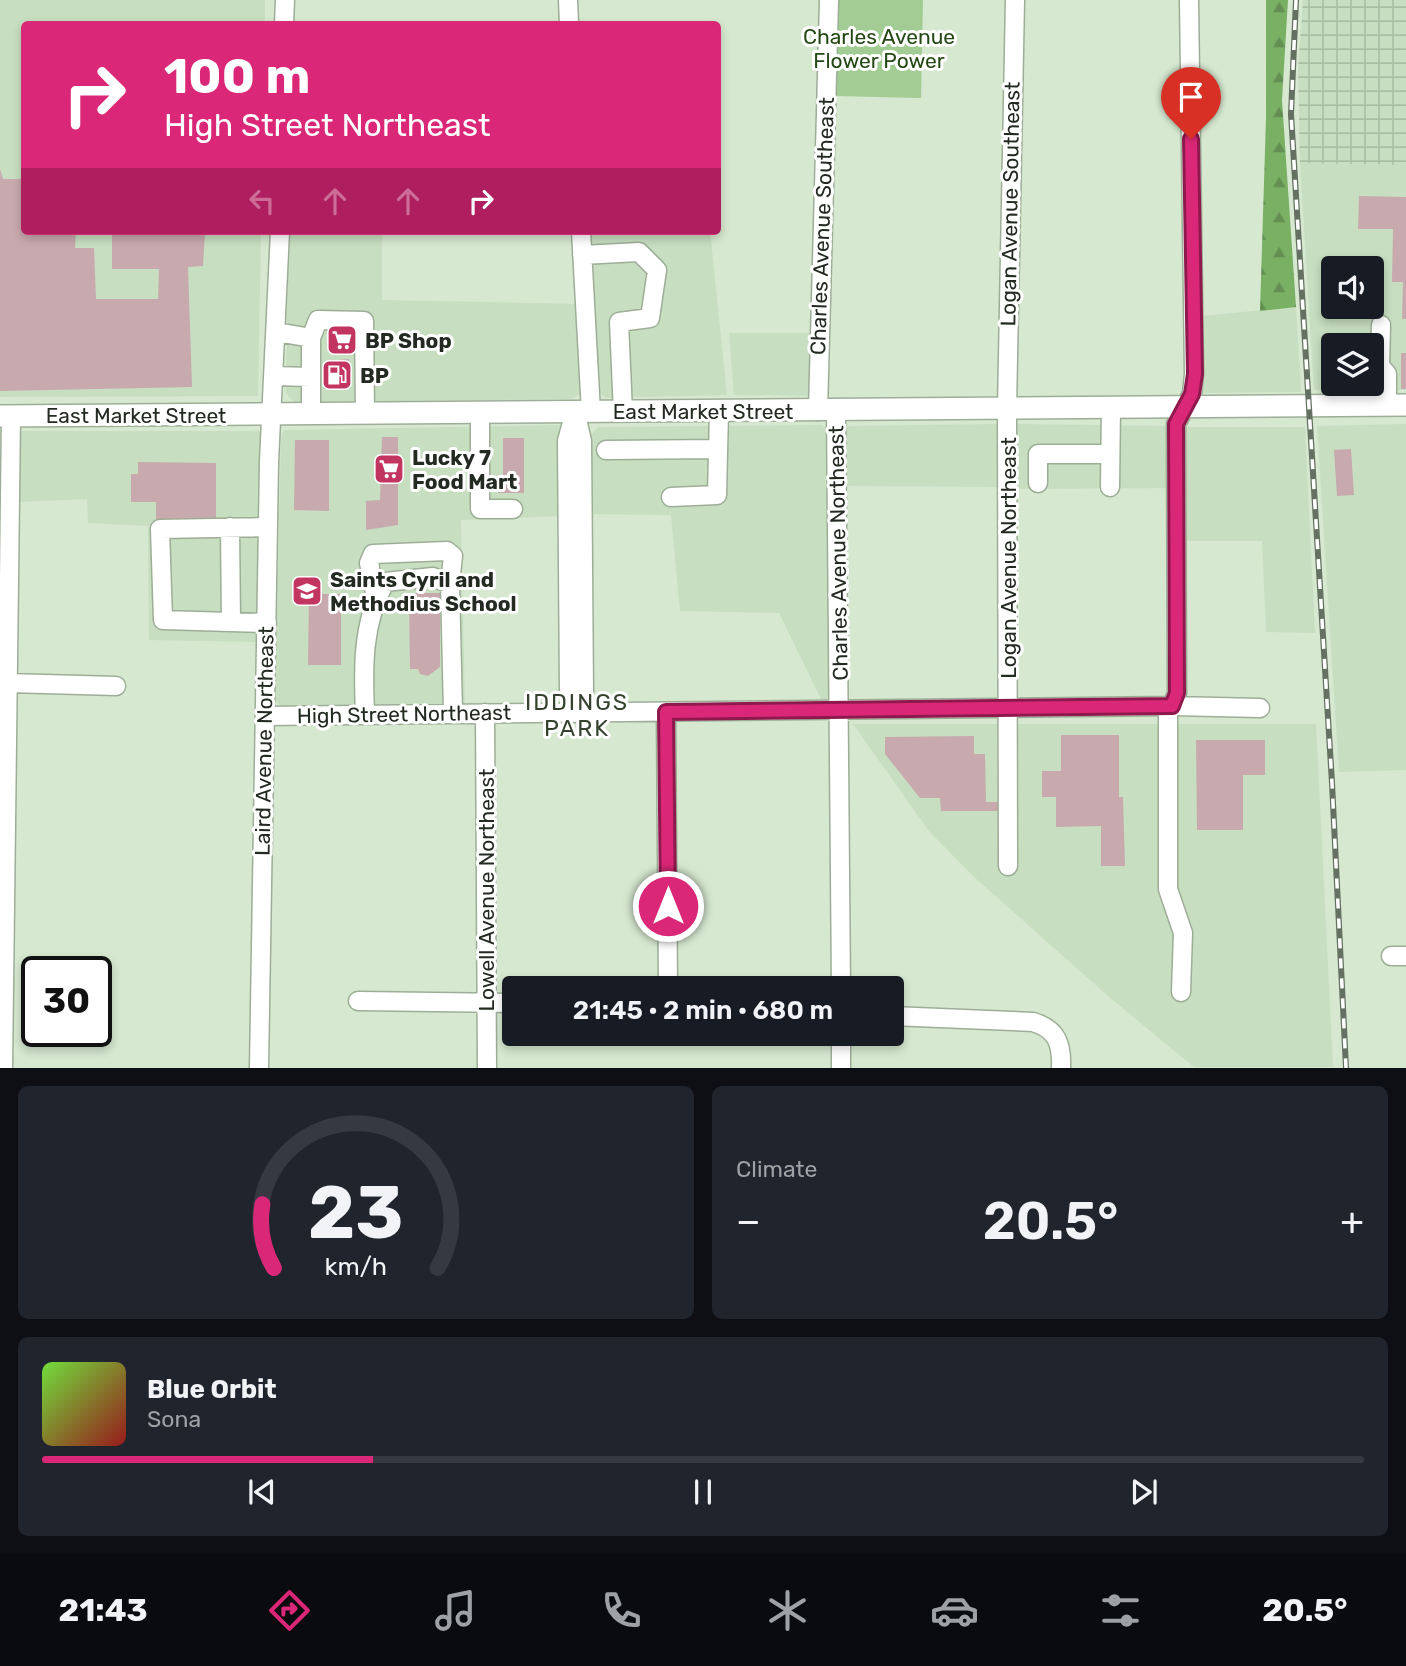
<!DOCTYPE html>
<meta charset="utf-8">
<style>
body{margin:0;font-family:Rubik,sans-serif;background:#20242c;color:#f1f3f6;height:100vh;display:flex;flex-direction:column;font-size:26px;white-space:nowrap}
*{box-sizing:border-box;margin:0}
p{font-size:23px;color:#9ea1a6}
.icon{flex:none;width:38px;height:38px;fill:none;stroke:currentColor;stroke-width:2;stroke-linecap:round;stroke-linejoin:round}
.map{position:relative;height:1068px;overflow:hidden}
.drawer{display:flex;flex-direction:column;gap:18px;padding:18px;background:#0d0f14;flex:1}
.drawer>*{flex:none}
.guide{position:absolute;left:21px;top:21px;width:700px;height:214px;border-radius:7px;box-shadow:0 4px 10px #0003;background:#db2777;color:#fff;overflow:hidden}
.buttons{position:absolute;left:1321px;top:256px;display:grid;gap:14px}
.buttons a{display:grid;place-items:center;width:63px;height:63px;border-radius:7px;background:#171b24;box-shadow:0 4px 10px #0003;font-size:35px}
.speed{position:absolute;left:21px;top:956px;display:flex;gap:14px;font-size:35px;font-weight:700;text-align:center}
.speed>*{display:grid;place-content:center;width:91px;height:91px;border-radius:50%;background:#171b24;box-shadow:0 4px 10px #0003;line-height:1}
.speed .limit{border:4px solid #111;border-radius:10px;background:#fff;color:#111}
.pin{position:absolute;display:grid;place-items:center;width:60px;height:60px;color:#fff;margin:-72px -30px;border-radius:50% 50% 50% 0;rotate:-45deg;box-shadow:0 0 7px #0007}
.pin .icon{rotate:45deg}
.me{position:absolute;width:77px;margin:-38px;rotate:0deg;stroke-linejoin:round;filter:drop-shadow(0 0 5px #0008)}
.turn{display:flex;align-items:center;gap:24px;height:147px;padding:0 28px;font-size:32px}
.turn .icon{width:91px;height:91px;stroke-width:2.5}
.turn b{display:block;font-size:49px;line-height:60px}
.lanes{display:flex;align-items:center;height:66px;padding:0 28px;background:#0003;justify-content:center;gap:35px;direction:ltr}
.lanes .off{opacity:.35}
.big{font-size:52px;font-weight:600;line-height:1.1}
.drawer .widget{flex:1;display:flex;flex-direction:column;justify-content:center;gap:10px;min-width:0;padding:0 24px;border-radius:10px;background:#20242c}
.drawer .dial{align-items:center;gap:0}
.dial svg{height:182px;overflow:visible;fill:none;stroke:#363941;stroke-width:7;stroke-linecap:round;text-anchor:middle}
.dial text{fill:#f1f3f6;stroke:none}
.song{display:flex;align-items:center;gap:21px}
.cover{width:84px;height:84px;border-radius:10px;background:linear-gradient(135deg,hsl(100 70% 55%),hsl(0 70% 35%))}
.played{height:7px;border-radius:4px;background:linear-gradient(90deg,#db2777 25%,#363941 25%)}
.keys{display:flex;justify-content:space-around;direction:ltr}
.heat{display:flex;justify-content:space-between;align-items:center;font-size:38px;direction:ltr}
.drawer .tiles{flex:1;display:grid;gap:18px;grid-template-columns:1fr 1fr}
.widget:last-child{grid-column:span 2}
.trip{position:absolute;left:502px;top:976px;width:402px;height:70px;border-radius:7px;background:#171b24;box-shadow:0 4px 10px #0003;font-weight:600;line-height:70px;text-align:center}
.tab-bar{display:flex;height:112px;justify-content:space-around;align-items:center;background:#090b0e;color:#9ea1a6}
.tab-bar .icon{width:49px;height:49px}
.tab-bar .current{color:#db2777}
.tab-bar b{font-size:32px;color:#f1f3f6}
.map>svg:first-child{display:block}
.built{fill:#c7dec0;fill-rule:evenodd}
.industrial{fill:url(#industrial-grid)}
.forest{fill:url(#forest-firs)}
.garden{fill:#a3cc94}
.building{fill:#c8a9ae}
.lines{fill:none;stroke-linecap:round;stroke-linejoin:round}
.minor-casing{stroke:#9dae97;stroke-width:21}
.major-casing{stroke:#9dae97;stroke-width:24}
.minor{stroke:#fff;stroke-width:18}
.major{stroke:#fff;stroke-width:21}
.rail-casing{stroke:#647061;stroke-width:6}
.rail{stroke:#fff;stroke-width:3.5;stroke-dasharray:10;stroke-linecap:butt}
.route-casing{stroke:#8e194d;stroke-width:18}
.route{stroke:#db2777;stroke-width:12}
.labels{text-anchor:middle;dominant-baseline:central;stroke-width:6;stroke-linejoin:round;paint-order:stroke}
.park-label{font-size:21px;fill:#254915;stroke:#fff}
.street-label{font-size:21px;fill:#232a21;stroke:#fff}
.poi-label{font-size:21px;font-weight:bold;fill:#232a21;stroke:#fff;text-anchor:start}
.neighbourhood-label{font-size:23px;letter-spacing:2px;fill:#34422f;stroke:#fff}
</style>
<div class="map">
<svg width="1406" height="1068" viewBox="0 0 1406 1068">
<defs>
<pattern id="industrial-grid" width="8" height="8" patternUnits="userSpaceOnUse" patternTransform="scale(1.75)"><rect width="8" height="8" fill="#c7dec0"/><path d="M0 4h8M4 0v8" fill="none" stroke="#abbfa5"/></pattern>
<pattern id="forest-firs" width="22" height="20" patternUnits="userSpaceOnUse" patternTransform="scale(1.75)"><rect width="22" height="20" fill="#79b064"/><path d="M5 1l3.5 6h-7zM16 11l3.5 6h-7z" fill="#638f52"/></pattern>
</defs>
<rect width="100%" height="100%" fill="#d6e8d0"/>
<path class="built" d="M0,0h265v24h-241v207h237l-3,165 -258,1z
M1300,163l106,2v225h-92zM1334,268h38v38h-38zM1334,345h38v38h-38z
M288,231h94v69l197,4 3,89 -11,6 -277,3 -8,-9z
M588,231h122l17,164 -121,3 -6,-5z
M1296,307l5,85 -100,1 -1,-77z
M729,333h84l-2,63 -77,-1z
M1001,424l-1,63 -155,-1 1,-60z
M1015,424l156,2v62l-156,1z
M1406,424v346l-67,2 -22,-346z
M562,425l1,91 -102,4 4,188h-184l-6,-8 6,-262 3,-8z
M822,425l8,7 5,273h-11l-45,-92 -99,-2 -9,-96 -82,-1v-77l9,-10z
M1183,427h122l10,206 -49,-1 -4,-91h-77z
M18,431h243l-2,211 -110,-2 -1,-114 -60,-3 -1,-24 -69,3z
M853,724h463l17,343h-139l-86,-71 -136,-121 -43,-44z"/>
<path class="industrial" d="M1303,0h103v165l-106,-2 -2,-94z"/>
<path class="forest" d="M1266,0h22l-6,100 14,207 -36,4 6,-193z"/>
<path class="garden" d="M838,0h85l-2,98 -86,-2z"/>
<path class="building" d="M0,169l3,10h21v52h52l-1,17h19l2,51h62l1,-30h-47v-38h93l-2,35 -15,1 4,120 -192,4z
M1359,196l47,1v122h-4l1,-37h-11l1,-53h-35z
M330,327h25v26l-25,-1z
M1401,353h5v36h-5z
M349,359l-1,30h-24l2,-28z
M382,437h16v88l-32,5v-29l14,-1z
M503,438h21v55h-26v-14h5z
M295,440h34v71l-35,-1z
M1351,449l3,46 -17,1 -3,-46z
M138,462l78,1v58l-60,-1v-18h-25v-28h7z
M409,593h31v74l-12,9 -8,-2 -2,-5h-8z
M309,594h32v71h-33z
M1061,735h58v62h4l2,69h-24v-40l-45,1v-30h-14v-26h19z
M974,736v18h11l1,48h12v9h-57l-1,-13h-20l-35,-44v-17z
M1196,740h69v35h-22v55h-46z"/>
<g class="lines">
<g class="minor-casing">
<path id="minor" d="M568,0l1,24
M284,24l1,-24
M581,231l10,181
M582,255l57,-3 18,18 -7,48 -31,4 4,90
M1381,325l-1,41 7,8v31
M277,332l34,6v76
M311,338l7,-18 46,1 1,92
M274,376l37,1
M818,411l11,-411
M836,411l5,578
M480,412v97h33
M575,412l-8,29 2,252 8,20
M576,415l6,26 2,252 -7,20
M606,450l112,-1
M1038,483v-29h72
M1110,487l1,-80
M671,497l46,-2 2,-83
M230,527l1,95
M376,598l-7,-35 4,-9 74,-3 6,5 -3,28 3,129
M267,623l-104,-3 -3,-91 108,-2
M8,683l108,3
M666,712l2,277
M485,713l2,355
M365,714c-2,-46 -3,-91 20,-132l48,-5 17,7
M265,716l907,-10 5,-13 -1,-269 16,-30 2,-20 -5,-374
M1008,866l-1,-458 8,-408
M1391,956h15
M1181,992l2,-59 -15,-44v-177l4,-6 88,2
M358,1001l156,2
M892,1016l141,6c24,7 29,22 28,46
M841,1034v34
M3,1068l8,-652
M259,1068l10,-606 11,-231"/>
</g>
<g class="major-casing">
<path id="major" d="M0,416l1406,-11"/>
</g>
<use href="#minor" class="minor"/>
<use href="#major" class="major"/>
<g class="rail-casing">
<path id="rail" d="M1296,0l-5,114 41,669 14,285"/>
</g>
<use href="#rail" class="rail"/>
</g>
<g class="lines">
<g class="route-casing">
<path id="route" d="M668,906l-2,-194 506,-6 5,-13 -1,-269 16,-30 3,-20 -4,-235"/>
</g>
<use href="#route" class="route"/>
</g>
<defs>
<g id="supermarket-square" transform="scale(1.575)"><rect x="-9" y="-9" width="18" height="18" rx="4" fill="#c33561" stroke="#fff"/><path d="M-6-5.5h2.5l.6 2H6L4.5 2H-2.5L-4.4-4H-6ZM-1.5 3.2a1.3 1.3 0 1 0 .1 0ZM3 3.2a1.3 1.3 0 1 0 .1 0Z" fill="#fff"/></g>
<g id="fuel-square" transform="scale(1.575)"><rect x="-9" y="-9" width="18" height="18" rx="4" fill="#c33561" stroke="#fff"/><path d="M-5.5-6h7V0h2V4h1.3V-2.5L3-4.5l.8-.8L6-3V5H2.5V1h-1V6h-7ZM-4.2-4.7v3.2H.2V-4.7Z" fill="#fff"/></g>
<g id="school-square" transform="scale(1.575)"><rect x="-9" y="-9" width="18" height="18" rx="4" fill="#c33561" stroke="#fff"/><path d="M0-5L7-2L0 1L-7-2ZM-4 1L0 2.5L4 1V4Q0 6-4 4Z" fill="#fff"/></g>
</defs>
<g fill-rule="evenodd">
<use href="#supermarket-square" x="342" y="340"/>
<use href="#fuel-square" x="337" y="375"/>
<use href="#supermarket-square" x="389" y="469"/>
<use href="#school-square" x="307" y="591"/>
</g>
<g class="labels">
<g class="park-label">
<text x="879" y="36">Charles Avenue<tspan x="879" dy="24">Flower Power</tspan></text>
</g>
<g class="street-label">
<text transform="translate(1010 204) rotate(-89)">Logan Avenue Southeast</text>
<text transform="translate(822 226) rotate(-88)">Charles Avenue Southeast</text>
<text x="703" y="411">East Market Street</text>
<text x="136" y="415">East Market Street</text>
<text transform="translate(838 553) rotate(-91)">Charles Avenue Northeast</text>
<text transform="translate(1008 558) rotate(-90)">Logan Avenue Northeast</text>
<text transform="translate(404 714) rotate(-1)">High Street Northeast</text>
<text transform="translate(264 741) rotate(-89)">Laird Avenue Northeast</text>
<text transform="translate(486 890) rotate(-90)">Lowell Avenue Northeast</text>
</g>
<g class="poi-label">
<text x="365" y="340">BP Shop</text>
<text x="360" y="375">BP</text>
<text x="412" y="457">Lucky 7<tspan x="412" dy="24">Food Mart</tspan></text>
<text x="330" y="579">Saints Cyril and<tspan x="330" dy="24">Methodius School</tspan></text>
</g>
<g class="neighbourhood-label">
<text x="577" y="702">IDDINGS<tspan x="577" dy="26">PARK</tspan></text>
</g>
</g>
</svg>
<div class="buttons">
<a><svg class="icon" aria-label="sound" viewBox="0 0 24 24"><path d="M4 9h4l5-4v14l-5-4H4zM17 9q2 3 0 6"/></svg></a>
<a><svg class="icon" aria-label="layers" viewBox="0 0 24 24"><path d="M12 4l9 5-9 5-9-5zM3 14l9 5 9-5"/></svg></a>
</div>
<div class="speed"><div class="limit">30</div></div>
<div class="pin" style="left:1191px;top:139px;background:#d93025"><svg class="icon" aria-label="arrive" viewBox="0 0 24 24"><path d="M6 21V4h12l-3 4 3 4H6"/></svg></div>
<svg class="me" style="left:668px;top:906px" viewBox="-20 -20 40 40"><circle r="17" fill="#db2777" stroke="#fff" stroke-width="3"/><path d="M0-11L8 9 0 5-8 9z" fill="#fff"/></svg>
<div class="trip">21:45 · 2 min · 680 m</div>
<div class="guide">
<div class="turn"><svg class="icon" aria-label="right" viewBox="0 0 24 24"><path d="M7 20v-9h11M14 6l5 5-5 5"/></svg><div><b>100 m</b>High Street Northeast</div></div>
<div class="lanes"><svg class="icon off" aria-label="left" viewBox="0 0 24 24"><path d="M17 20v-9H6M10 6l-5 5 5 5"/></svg><svg class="icon off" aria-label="ahead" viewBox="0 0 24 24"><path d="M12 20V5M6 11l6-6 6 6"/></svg><svg class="icon off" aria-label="ahead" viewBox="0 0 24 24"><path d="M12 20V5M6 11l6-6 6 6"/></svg><svg class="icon" aria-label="right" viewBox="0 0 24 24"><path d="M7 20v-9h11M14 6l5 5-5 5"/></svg></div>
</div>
</div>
<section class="drawer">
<div class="tiles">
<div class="widget dial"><svg viewBox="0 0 100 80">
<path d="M14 69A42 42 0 1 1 86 69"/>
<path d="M14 69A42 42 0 0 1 9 41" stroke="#db2777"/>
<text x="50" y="56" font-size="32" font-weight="700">23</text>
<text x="50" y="72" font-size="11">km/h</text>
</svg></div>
<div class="widget"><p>Climate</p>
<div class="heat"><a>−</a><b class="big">20.5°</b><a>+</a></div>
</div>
<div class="widget">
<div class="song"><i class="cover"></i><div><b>Blue Orbit</b><p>Sona</p></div></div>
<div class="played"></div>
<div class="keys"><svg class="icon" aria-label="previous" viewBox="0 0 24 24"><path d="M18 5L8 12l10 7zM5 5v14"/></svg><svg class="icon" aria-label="pause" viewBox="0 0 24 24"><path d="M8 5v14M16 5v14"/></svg><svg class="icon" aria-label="next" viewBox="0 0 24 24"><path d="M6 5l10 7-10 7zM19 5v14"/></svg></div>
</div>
</div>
</section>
<nav class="tab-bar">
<b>21:43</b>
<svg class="icon current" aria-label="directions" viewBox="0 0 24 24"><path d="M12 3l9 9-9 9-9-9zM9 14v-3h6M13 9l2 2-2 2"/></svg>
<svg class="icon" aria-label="music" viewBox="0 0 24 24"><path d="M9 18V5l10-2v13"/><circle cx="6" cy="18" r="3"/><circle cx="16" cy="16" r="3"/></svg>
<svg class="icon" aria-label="phone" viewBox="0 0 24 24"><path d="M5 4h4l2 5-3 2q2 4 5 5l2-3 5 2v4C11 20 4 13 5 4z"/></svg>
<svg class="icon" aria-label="climate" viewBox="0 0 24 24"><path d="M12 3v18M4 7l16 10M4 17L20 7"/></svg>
<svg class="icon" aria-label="car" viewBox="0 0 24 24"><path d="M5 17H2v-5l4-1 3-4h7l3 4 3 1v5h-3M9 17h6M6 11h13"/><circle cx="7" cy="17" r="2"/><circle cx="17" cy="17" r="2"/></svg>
<svg class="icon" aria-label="filters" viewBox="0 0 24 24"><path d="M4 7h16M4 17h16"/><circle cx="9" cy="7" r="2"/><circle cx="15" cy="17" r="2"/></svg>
<b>20.5°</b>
</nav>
